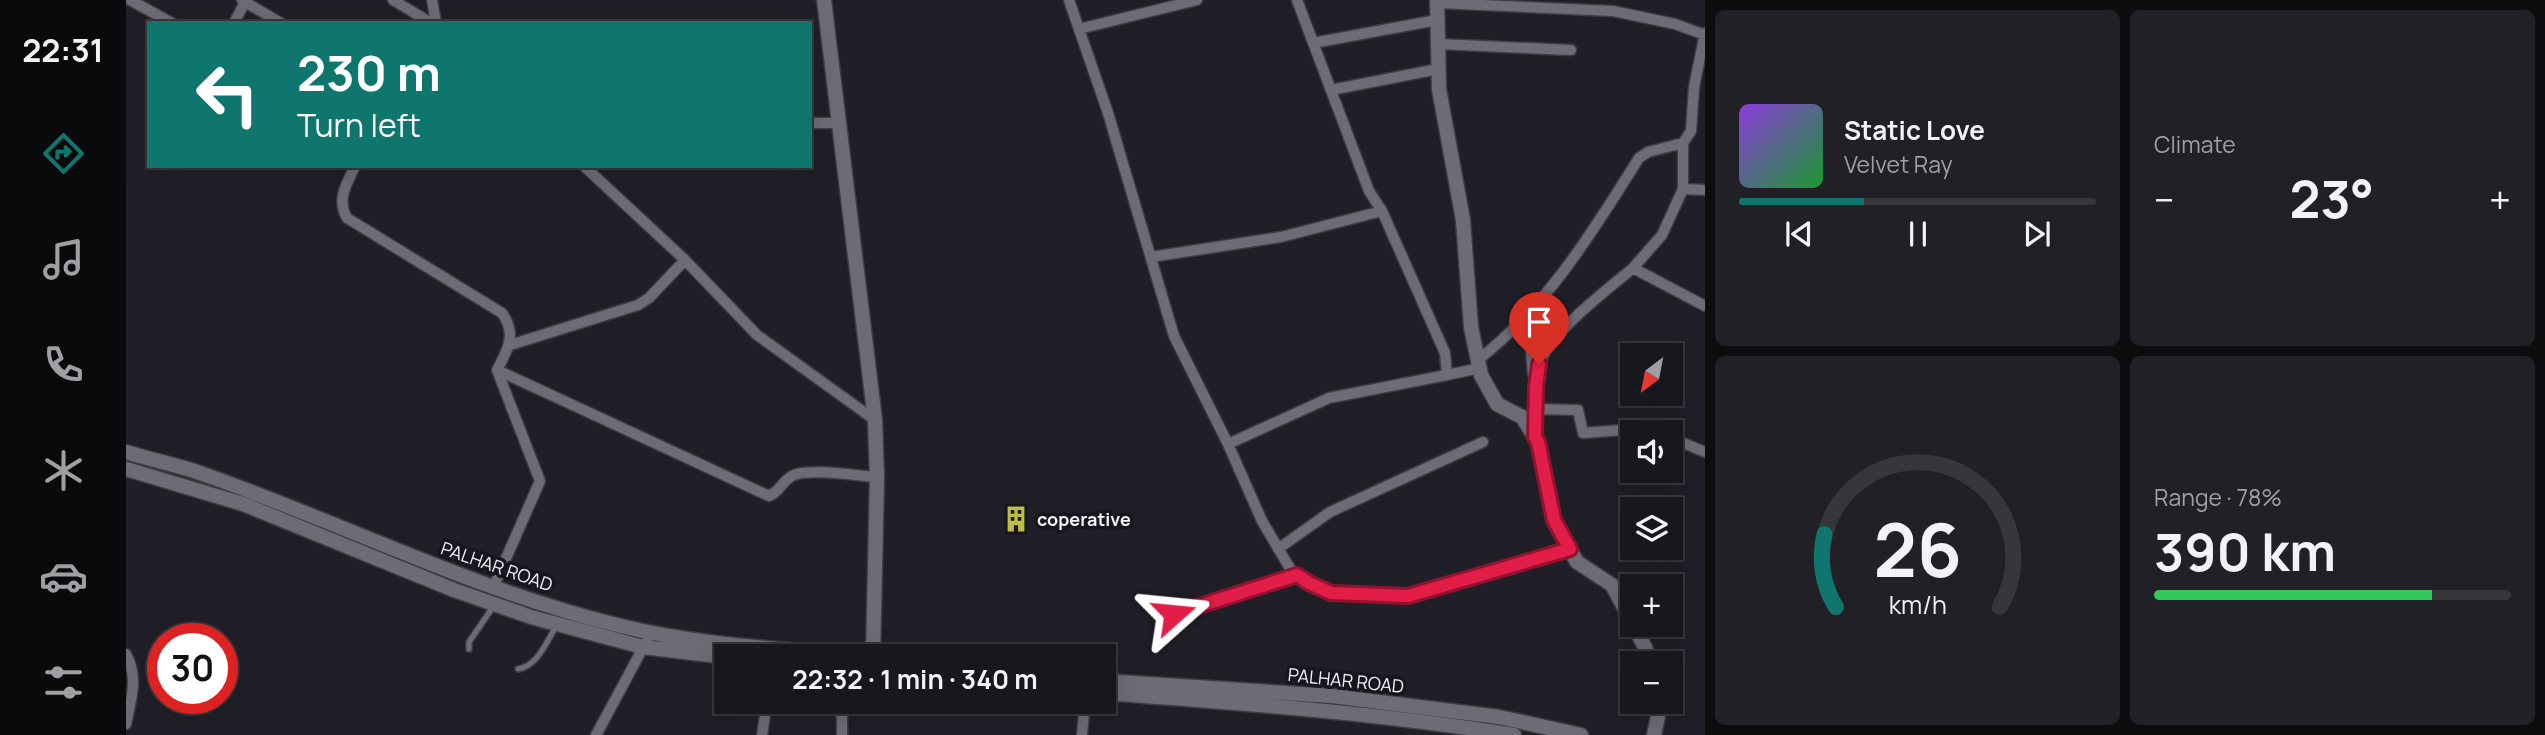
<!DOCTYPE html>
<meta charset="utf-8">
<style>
body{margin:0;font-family:Manrope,sans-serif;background:#212026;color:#f1f3f6;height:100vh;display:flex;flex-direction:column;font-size:26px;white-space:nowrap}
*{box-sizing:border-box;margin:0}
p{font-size:23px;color:#9f9fa4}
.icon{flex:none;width:38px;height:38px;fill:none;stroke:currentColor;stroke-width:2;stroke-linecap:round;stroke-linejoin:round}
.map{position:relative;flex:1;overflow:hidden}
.details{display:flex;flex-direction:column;gap:10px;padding:10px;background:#0d0d10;width:840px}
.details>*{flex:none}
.banner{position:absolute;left:21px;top:21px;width:665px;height:147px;border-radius:0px;box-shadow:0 7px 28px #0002,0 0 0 2px #36363b;background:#0f766e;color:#fff;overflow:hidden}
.needle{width:46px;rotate:212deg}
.tools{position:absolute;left:1494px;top:343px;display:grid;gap:14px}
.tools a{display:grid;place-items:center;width:63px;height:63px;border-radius:0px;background:#18171d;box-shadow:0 7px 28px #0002,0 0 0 2px #36363b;font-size:35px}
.speed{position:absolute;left:21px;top:623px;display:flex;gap:14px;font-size:35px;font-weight:700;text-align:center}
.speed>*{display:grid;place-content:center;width:91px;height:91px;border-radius:50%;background:#18171d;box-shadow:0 7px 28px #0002,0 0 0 2px #36363b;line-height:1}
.speed .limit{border:10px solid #d22;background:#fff;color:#111}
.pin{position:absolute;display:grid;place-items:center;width:60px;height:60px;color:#fff;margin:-72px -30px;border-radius:50% 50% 50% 0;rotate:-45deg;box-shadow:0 0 7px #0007}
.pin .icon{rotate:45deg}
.me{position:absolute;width:77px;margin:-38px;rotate:72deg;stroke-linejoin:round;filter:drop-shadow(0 0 5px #0008)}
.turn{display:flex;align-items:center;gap:24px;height:147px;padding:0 35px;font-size:32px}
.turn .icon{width:91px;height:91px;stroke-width:2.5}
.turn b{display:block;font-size:49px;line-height:60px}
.big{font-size:52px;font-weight:700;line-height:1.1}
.details .tile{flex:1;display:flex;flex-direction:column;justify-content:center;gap:10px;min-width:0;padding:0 24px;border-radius:10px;background:#212026}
.details .dial{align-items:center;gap:0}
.dial svg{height:182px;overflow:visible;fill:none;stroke:#36363b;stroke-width:7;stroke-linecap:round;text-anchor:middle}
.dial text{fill:#f1f3f6;stroke:none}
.song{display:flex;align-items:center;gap:21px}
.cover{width:84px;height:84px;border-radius:10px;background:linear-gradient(135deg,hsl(270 70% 55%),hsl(130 70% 35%))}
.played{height:7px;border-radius:4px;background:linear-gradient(90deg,#0f766e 35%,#36363b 35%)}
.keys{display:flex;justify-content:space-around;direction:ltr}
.heat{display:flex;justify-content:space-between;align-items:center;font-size:38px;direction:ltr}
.charge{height:10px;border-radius:5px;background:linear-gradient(90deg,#34c759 78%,#36363b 0)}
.details .tiles{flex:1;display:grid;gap:10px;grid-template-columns:repeat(2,1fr)}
.trip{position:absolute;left:588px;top:644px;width:402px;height:70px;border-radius:0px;background:#18171d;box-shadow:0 7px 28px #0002,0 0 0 2px #36363b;font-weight:700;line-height:70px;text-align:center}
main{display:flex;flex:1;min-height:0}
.dock{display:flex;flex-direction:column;width:126px;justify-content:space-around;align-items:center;background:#0a090c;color:#9f9fa4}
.dock .icon{width:49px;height:49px}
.dock .on{color:#0f766e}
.dock b{font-size:32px;color:#f1f3f6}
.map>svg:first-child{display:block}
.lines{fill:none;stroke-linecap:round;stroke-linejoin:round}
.lane-casing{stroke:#3d3c43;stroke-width:8}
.street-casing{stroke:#3d3c43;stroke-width:13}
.secondary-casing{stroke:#3d3c43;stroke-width:17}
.lane{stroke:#6d6c76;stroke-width:5}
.street{stroke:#6d6c76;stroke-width:10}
.secondary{stroke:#6d6c76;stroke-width:14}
.route-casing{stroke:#92132f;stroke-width:18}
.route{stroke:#e11d48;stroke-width:12}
.labels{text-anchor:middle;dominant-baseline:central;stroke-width:7;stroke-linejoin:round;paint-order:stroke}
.poi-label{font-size:18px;font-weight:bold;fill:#f3f2f8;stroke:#17161e;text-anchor:start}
.street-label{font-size:18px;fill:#f3f2f8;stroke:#17161e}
</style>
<main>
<nav class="dock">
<b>22:31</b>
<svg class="icon on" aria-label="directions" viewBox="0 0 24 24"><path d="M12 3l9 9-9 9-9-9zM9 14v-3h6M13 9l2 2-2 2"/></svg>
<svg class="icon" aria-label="music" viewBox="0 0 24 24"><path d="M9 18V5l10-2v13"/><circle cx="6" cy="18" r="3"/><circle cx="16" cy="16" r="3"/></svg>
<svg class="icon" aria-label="phone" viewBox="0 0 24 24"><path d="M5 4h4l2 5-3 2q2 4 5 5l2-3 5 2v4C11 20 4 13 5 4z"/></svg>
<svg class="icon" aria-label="climate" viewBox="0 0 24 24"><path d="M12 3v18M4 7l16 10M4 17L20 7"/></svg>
<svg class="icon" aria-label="car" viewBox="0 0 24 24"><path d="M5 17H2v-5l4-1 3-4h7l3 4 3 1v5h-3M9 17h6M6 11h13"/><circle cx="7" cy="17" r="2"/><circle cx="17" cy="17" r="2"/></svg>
<svg class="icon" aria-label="filters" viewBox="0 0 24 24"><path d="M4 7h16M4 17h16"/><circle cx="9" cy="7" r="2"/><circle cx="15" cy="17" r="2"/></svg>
</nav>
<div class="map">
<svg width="1579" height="735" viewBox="0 0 1579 735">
<rect width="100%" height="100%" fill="#201f27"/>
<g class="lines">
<g class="lane-casing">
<path id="lane" d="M343,649v-7l26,-38
M392,669c20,-3 28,-27 38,-42"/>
</g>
<g class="street-casing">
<path id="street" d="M4,0l42,23
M267,0l38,23
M306,0l4,23
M943,0l39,113 66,223 54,108 34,77 29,49 18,13 22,9 77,4 162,-47
M1171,0l72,191 13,20 63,142 2,22 33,-7
M119,2l36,21
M1311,3l176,8 62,13 30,11
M108,23l11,-21 -3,-2
M953,29l118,-29
M1187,43l124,-23
M1312,44l133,6
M1205,90l107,-21
M684,123h29
M229,166c-8,18 -19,33 -8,52l155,95c15,21 6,37 -5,57l43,111 -47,107
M458,166l101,94 72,75 118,85
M1557,189v-46
M1025,257l130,-20 101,-26
M1507,268l29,-33 21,-46 22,1
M1402,315l5,59
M384,345l128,-40 11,-7 36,-38
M1352,360c71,-56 113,-126 161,-202l9,-6 35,-9 8,-12 3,-44 11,-54
M371,370l272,126c11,-4 14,-17 25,-21 16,-7 64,1 83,2
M1410,404l1,5 41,1 5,23 65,-5 11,4
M1409,437c1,-23 -2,-49 4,-71 9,-32 69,-77 94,-98l72,38
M1545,438l34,14
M1102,444l101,-46 118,-23
M1152,549l52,-37 153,-70
M1048,614l123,-39
M0,654c13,24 5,45 0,70
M707,702l9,14v19
M470,735l55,-102
M636,735l5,-33
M956,735l3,-33"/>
</g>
<g class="secondary-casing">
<path id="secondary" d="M698,0l51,420 2,57 -4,179
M1311,0l2,89 24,131 8,107 10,48 16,29 25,13 16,25 16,79 23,41 35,23 21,39
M0,452c25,8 52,13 77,22 139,49 271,116 414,151 82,21 169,24 253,31
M0,469l117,35 211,86 77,27 112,30 83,10
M1507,625l12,22 4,16
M978,681l228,15 167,21 82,18
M978,693c138,10 274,20 410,42
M1528,735l6,-28 -1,-5"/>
</g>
<use href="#lane" class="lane"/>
<use href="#street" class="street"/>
<use href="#secondary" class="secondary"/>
</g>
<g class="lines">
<g class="route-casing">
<path id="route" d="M1048,614l123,-39 12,8 22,10 77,3 162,-47 -16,-29 -16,-78 -3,-5 1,-50 3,-23"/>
</g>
<use href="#route" class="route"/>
</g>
<defs>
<g id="building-bare" transform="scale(2.1)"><path d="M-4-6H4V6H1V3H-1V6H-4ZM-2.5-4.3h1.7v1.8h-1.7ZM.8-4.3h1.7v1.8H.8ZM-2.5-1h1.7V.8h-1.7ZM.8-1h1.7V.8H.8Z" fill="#bdbf43" stroke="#17161e" stroke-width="2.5" paint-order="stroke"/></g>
</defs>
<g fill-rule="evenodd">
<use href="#building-bare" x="890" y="519"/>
</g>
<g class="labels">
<g class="poi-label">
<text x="911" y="519">coperative</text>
</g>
<g class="street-label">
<text transform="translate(371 566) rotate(19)">PALHAR ROAD</text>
<text transform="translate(1220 680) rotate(6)">PALHAR ROAD</text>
</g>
</g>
</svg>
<div class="tools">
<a><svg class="needle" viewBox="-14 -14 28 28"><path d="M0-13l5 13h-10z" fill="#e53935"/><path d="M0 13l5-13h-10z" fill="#9f9fa4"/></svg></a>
<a><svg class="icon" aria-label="sound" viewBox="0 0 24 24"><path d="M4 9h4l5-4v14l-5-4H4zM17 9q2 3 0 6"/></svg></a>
<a><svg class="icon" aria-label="layers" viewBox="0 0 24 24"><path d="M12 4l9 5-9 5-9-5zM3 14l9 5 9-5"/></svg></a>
<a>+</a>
<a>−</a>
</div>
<div class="speed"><div class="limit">30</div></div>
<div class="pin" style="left:1413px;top:364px;background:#d93025"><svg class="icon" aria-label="arrive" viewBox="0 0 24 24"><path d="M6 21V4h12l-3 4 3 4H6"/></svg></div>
<svg class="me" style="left:1048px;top:614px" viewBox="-20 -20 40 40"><path d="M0-17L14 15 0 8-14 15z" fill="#e11d48" stroke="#fff" stroke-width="4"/></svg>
<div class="trip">22:32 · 1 min · 340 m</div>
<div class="banner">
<div class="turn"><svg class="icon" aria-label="left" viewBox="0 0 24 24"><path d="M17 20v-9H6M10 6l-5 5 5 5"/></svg><div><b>230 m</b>Turn left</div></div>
</div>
</div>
<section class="details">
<div class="tiles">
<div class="tile">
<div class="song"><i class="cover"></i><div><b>Static Love</b><p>Velvet Ray</p></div></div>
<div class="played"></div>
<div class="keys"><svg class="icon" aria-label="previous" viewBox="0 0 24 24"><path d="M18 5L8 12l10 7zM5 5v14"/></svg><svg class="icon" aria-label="pause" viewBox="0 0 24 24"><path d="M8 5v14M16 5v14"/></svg><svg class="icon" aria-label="next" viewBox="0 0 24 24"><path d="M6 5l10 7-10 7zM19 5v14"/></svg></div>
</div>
<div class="tile"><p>Climate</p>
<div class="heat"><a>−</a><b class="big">23°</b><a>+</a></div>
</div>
<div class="tile dial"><svg viewBox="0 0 100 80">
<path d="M14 69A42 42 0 1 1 86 69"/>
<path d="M14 69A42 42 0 0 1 9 37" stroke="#0f766e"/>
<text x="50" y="56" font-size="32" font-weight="700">26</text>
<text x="50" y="72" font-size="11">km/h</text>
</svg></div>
<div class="tile"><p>Range · 78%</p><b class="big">390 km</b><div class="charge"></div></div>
</div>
</section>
</main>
